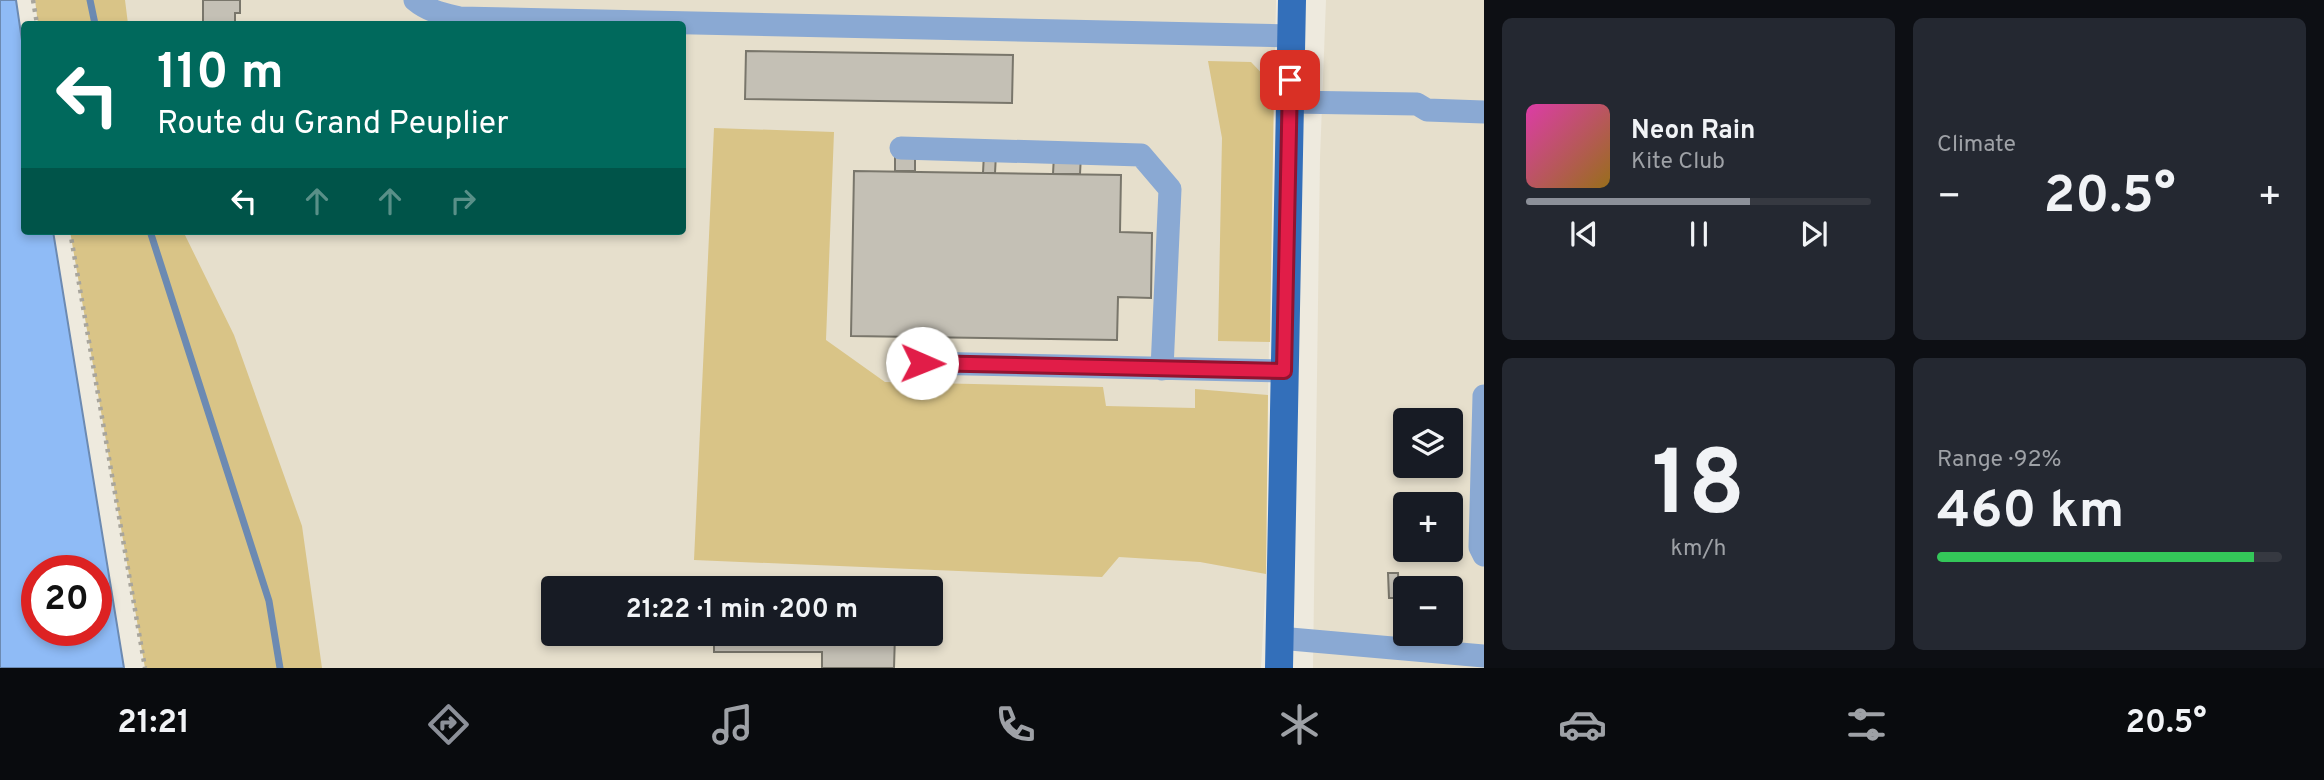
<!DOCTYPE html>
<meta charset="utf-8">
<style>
body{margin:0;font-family:Overpass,sans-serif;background:#242831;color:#f1f3f6;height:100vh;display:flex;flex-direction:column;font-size:26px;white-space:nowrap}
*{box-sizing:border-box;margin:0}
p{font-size:23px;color:#9ea1a6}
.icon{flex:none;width:38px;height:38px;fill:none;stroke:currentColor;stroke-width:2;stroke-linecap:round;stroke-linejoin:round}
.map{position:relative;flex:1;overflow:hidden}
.panel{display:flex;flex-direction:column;gap:18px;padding:18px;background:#0d0f14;width:840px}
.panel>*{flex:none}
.guide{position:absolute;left:21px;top:21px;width:665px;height:214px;border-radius:7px;box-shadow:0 4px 10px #0003;background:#00695c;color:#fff;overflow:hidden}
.controls{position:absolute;left:1393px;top:408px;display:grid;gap:14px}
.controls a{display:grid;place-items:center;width:70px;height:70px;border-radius:7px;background:#171b24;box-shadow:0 4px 10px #0003;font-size:35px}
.speed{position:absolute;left:21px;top:555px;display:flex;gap:14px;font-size:35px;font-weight:700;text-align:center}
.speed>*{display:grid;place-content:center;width:91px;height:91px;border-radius:50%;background:#171b24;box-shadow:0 4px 10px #0003;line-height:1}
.speed .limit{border:10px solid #d22;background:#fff;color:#111}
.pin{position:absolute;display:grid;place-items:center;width:60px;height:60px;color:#fff;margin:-30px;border-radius:14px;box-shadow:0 4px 10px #0006}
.me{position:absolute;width:77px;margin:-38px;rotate:91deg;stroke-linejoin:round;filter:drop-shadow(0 0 5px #0008)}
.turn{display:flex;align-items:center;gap:24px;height:147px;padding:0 21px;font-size:32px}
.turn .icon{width:91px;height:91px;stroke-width:2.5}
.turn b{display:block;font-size:49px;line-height:60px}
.lanes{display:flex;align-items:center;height:66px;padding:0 21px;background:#0003;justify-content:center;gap:35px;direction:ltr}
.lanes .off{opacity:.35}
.big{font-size:52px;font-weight:700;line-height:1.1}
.panel .widget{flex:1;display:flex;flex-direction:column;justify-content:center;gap:10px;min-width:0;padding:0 24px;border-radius:10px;background:#242831}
.panel .dial{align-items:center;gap:0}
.dial b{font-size:91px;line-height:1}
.song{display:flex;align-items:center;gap:21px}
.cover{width:84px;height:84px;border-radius:10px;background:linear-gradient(135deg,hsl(320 70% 55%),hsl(40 70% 35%))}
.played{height:7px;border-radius:4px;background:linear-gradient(90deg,#8c9099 65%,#363941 65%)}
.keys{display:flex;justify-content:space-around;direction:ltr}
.heat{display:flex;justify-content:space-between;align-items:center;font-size:38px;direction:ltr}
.charge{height:10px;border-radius:5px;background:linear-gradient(90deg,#34c759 92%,#363941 0)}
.panel .tiles{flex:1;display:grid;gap:18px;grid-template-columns:repeat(2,1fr)}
.trip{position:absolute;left:541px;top:576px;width:402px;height:70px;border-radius:7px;background:#171b24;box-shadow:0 4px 10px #0003;font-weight:700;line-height:70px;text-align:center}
.menu{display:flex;height:112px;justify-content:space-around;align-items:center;background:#090b0e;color:#9ea1a6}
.menu .icon{width:49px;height:49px}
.menu .on{color:#8c9099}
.menu b{font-size:32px;color:#f1f3f6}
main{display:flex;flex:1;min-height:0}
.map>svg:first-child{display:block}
.built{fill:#e6dfcc;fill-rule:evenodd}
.green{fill:#d9c487}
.water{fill:#8fbbf6;stroke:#6c8ab2;stroke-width:2;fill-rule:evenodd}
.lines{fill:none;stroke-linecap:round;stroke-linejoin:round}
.stream{stroke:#6c8ab2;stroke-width:7}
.building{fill:#c4c0b5;stroke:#79766b;stroke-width:2}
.path{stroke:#a8a59c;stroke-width:4.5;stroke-dasharray:3.5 5;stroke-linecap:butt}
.minor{stroke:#8aa9d3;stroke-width:23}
.major{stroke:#336fba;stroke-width:28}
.route-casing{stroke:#92132f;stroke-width:18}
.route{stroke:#e11d48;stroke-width:12}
</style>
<main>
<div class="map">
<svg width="1484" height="668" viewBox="0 0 1484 668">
<rect width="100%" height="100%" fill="#eeeade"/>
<path class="built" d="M49,0h1227l-8,395 -2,179 -5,94h-1105l-70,-437h596v-207h-629zM553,588h378v46h-378z
M1326,0h158v668h-171l7,-510zM1405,420h46v46h-46zM1405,504h46v46h-46zM1405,588h46v46h-46z"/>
<path class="green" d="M35,0h90l3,24h-90z
M1208,61l43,1 23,24 -4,256 -52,-1 4,-203z
M714,128l120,4 -8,208 59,42 218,5 3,19 89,2v-19l73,6 -2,179 -66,-12 -81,-5 -17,20 -408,-17z
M70,231h113l51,104 68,191 20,142h-177z"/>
<path class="water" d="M0,0h16l8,54v177h29l71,437h-124zM37,570h59v60h-59z"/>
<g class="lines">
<path class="stream" d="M90,0l5,24
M150,231l119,370 11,67"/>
</g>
<path class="building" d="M203,0h37v13h-5v11h-32z
M746,51l267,4 -1,48 -267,-4z
M984,153l12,1 -1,19h-12z
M1054,155h27l-1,19h-27z
M895,156h20v15h-20z
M854,171l267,4 -1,57 32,1 -1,65 -33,-1 -1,43 -266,-4z
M1388,573h10l1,25h-10z
M713,581h182v7h-182z
M714,634h181l-1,34h-72v-16h-108z"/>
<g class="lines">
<path class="path" d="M33,0l4,24
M70,231l75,437"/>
<path class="minor" d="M415,0c13,11 28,14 44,18l832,18
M1290,102l127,2 10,6 57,2
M901,148l240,7 29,34 -8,180
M922,363l362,8
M1484,396l-4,151 4,8
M1279,638l205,18"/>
<path class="major" d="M1279,668l13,-668"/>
</g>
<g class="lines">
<g class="route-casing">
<path id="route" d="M922,363l362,8 6,-291"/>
</g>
<use href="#route" class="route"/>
</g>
</svg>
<div class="controls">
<a><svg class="icon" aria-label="layers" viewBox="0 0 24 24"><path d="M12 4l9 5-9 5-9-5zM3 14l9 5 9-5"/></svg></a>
<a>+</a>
<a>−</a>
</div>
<div class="speed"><div class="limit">20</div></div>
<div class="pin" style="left:1290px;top:80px;background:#d93025"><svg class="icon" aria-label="arrive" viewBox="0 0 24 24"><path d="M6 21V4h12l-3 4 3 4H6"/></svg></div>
<svg class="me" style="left:922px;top:363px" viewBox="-20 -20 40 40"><circle r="19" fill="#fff"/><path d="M0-13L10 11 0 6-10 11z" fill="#e11d48"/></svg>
<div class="trip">21:22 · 1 min · 200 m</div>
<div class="guide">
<div class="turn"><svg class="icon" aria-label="left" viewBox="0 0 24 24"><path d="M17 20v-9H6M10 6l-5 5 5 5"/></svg><div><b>110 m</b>Route du Grand Peuplier</div></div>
<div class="lanes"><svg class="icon" aria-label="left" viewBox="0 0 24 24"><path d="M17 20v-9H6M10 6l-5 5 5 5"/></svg><svg class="icon off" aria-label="ahead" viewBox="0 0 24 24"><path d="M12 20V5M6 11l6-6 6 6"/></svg><svg class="icon off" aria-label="ahead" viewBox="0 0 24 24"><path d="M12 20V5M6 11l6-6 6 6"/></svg><svg class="icon off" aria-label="right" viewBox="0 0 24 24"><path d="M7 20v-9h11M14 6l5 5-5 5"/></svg></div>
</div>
</div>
<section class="panel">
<div class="tiles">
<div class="widget">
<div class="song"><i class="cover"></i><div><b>Neon Rain</b><p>Kite Club</p></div></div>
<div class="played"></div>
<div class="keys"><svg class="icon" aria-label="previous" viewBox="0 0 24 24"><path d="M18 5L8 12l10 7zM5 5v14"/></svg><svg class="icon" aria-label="pause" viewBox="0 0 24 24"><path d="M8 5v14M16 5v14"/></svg><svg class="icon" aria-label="next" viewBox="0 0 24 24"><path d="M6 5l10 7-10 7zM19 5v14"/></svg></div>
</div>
<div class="widget"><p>Climate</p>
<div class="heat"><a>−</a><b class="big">20.5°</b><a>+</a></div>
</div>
<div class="widget dial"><b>18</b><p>km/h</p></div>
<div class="widget"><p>Range · 92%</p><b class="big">460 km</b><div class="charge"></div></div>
</div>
</section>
</main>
<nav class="menu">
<b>21:21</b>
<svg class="icon on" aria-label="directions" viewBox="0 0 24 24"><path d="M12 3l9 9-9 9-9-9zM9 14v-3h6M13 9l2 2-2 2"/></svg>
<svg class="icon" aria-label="music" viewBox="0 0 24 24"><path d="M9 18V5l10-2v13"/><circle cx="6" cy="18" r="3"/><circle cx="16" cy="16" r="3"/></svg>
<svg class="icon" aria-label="phone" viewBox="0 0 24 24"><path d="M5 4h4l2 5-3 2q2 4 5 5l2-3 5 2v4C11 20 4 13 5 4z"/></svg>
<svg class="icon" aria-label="climate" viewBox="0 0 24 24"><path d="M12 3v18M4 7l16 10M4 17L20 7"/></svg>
<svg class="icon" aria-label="car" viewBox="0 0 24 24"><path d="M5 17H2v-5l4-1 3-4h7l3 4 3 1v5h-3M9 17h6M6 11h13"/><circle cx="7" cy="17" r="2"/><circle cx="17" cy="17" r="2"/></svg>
<svg class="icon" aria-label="filters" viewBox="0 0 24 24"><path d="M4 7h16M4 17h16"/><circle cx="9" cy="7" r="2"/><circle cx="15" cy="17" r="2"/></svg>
<b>20.5°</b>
</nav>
